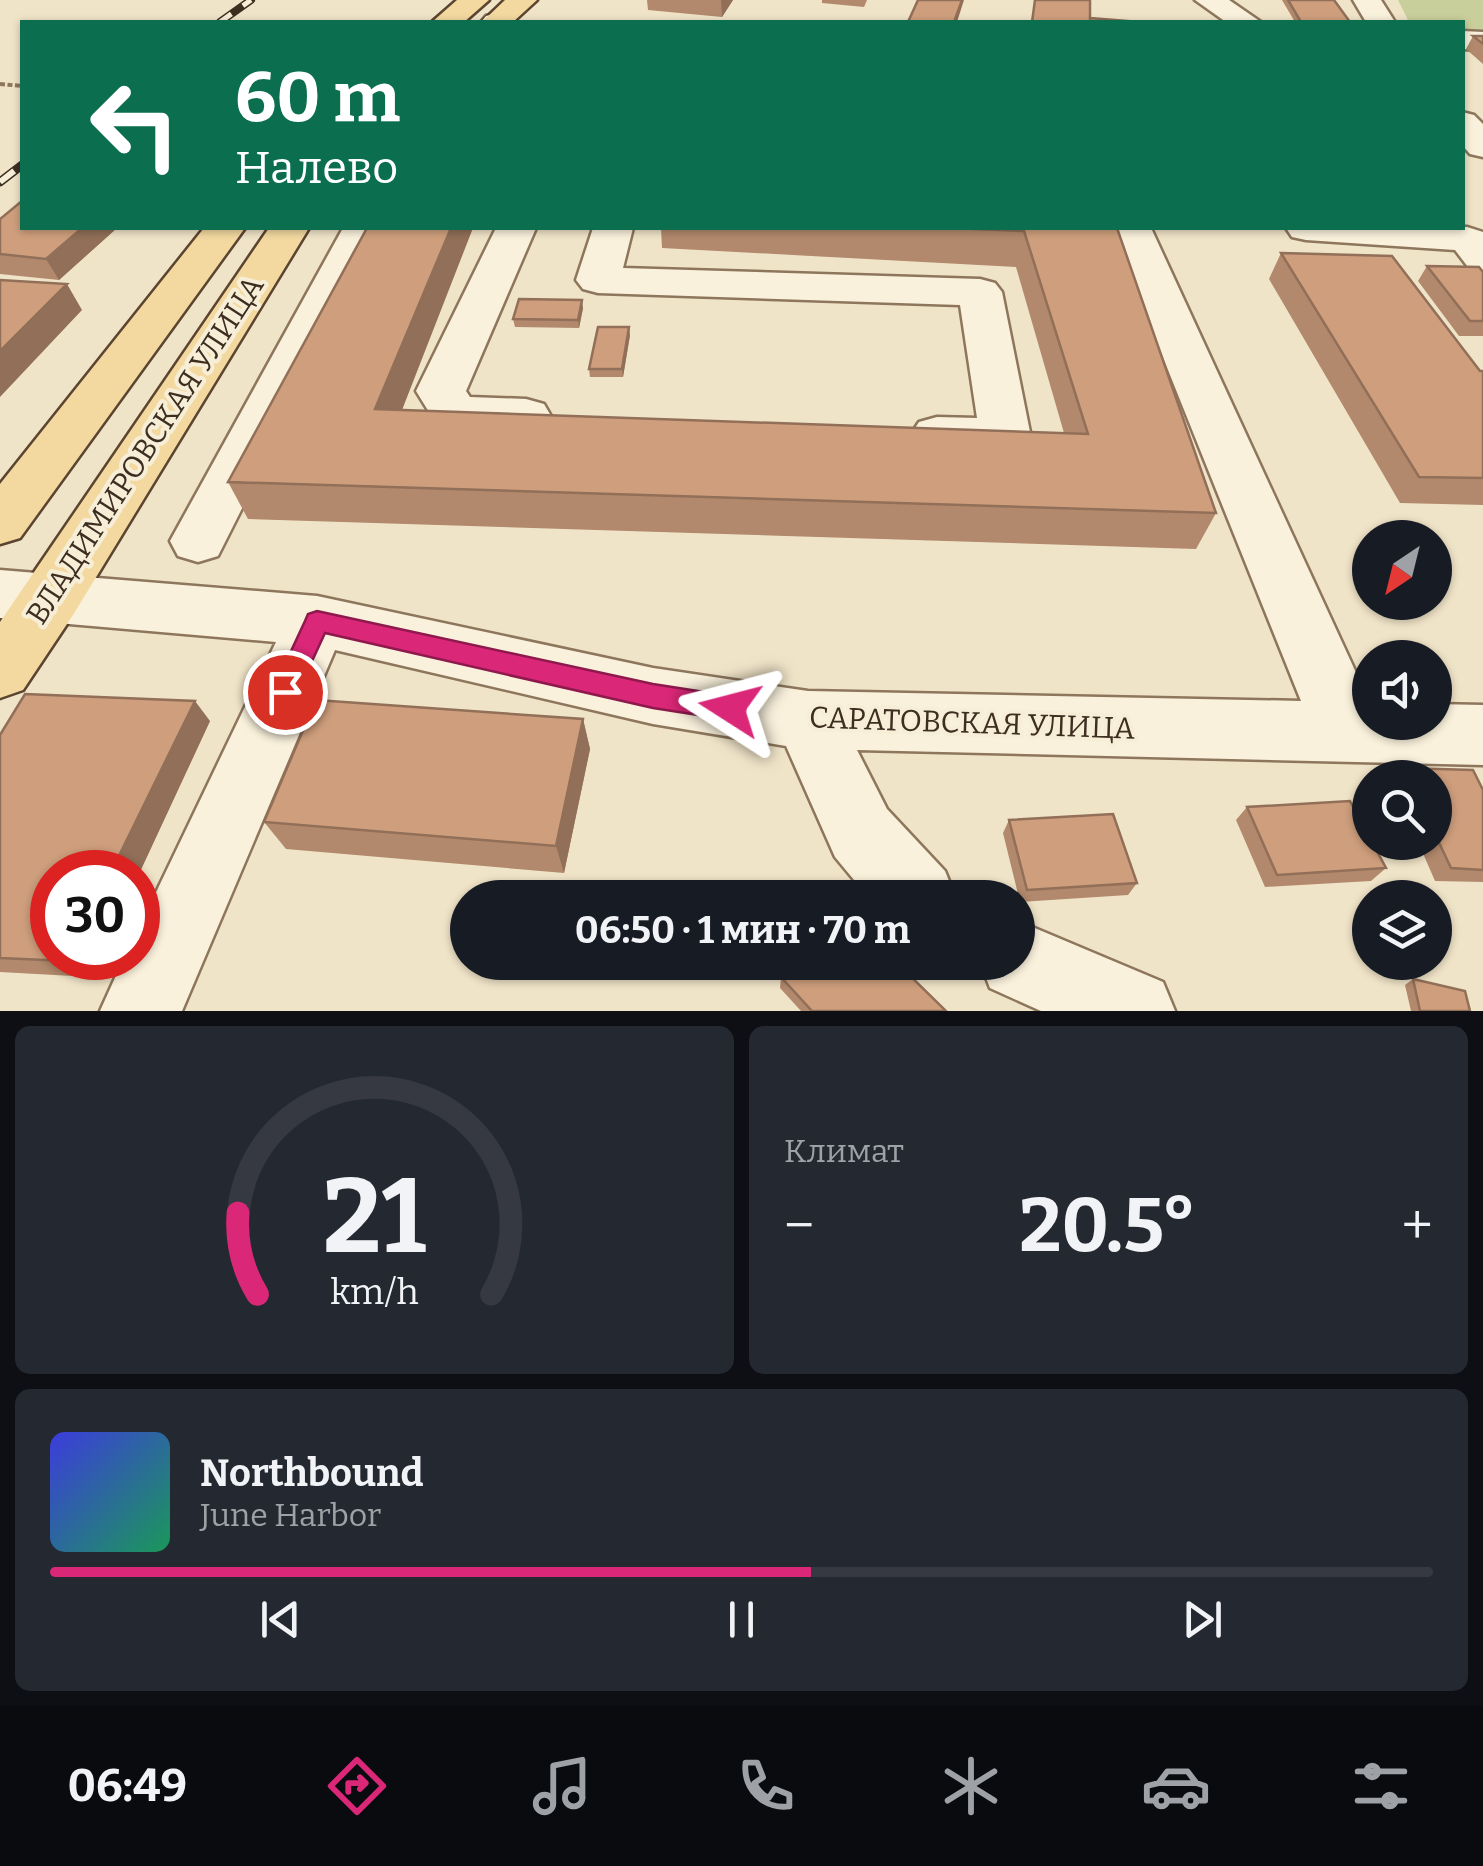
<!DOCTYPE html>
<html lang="ru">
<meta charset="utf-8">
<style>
body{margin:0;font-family:Bitter,serif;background:#242831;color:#f1f3f6;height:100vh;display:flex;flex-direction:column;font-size:38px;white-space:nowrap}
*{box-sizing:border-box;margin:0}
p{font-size:32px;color:#9ea1a6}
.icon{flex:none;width:55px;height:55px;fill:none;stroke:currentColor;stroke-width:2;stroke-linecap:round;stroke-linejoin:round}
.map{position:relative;height:1011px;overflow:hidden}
.sheet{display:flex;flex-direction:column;gap:15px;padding:15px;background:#0d0f14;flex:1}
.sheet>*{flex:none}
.banner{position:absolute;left:20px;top:20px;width:1445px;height:210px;border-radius:0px;box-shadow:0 2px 8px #0004;background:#0b6e4f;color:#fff;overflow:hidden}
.needle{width:65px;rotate:215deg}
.controls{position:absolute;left:1352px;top:520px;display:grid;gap:20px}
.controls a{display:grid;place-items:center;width:100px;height:100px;border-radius:50%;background:#171b24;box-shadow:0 2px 8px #0004;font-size:50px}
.speed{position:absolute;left:30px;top:850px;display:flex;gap:20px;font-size:50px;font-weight:700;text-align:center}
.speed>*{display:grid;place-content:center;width:130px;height:130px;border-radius:50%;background:#171b24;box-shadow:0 2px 8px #0004;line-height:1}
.speed .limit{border:15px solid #d22;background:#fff;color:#111}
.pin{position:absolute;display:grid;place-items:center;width:85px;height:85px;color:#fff;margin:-42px;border:5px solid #fff;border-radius:50%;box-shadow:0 2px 10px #0007}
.me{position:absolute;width:110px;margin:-55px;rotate:279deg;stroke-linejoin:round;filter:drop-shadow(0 0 8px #0008)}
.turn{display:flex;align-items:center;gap:35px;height:210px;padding:0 50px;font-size:45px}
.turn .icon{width:130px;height:130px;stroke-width:2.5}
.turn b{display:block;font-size:70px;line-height:85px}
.big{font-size:75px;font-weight:700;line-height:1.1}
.sheet .tile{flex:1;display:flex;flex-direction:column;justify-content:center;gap:15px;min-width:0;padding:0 35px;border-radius:15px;background:#242831}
.sheet .dial{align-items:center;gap:0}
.dial svg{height:260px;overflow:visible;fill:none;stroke:#363941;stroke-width:7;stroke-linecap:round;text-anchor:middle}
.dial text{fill:#f1f3f6;stroke:none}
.song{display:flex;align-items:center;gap:30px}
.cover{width:120px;height:120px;border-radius:15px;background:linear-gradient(135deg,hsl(240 70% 55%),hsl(150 70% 35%))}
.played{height:10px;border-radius:5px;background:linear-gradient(90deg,#db2777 55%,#363941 55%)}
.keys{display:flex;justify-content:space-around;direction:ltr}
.heat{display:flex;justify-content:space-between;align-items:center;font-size:55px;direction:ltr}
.sheet .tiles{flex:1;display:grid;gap:15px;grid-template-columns:1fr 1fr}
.tile:last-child{grid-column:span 2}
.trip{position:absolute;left:450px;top:880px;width:585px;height:100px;border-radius:50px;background:#171b24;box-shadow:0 2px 8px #0004;font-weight:700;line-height:100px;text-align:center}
.tabs{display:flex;height:160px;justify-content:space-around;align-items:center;background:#090b0e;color:#9ea1a6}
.tabs .icon{width:70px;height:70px}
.tabs .current{color:#db2777}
.tabs b{font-size:45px;color:#f1f3f6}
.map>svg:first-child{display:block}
.green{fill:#c9cf9b}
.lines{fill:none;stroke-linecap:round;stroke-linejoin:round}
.minor-casing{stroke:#8d765c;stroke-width:5}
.major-casing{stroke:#5b4430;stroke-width:5}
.path{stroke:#8d765c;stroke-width:4;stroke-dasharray:5 2.5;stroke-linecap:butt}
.minor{fill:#faf1dc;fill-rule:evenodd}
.major{fill:#f3d9a0;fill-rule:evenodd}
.rail-far1-casing{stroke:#3d2e20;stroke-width:8}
.rail-casing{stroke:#3d2e20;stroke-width:9}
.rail-far1{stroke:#f7eed8;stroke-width:5;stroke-dasharray:14;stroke-linecap:butt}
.rail{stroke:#f7eed8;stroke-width:6;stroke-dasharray:18;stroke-linecap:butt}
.wall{fill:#b2896c}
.shaded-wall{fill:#916f58}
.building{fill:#cf9f7d;stroke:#916f58;stroke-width:2.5}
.route{fill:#db2777;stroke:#8e194d;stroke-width:2.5}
.labels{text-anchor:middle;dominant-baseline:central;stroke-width:8;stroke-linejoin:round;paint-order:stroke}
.street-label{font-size:30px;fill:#3d2e20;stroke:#f7eed8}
</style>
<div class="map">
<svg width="1483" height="1011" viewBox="0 0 1483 1011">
<rect width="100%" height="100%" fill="#f0e4c8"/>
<path class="green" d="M1398,0h85v35h-20l-1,-13h-53z"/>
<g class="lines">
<g class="minor-casing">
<path id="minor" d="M1195,0h34l32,22h-35z
M1353,0h28l14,22h-29z
M498,13l10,3 5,6h-32l5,-6z
M1462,31l21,1v18l-21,-1z
M1462,112l12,3 9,9v33l-13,-3 -8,-9z
M1467,227l16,5v39l-15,-4 -13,-17 -149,-10 -14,-3 -6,-9z
M343,228h40l-165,328 -20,6 -20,-6 -8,-15z
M496,228h40l-70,163 4,6 56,2 18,5 7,12 -7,12c-32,9 -75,6 -107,-3l-21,-34z
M593,228h40l-10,40 357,11 15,4 7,9 29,145 -8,12c-32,9 -72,6 -104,-3l-8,-12 8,-12 18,-5 40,1 -17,-113 -362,-12 -15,-4 -7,-9z
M1111,228h40l219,475v19h65v-18l48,1v60l-626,-15 30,59 58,62 11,27h-87l-34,-41 -49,-111 -133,-22 -318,-74 -153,361h-82l24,-53h14v-28l138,-288 -276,-24v-48l317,26 336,72 155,23 493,10z
M1018,921l145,61 12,29h-134l-51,-23 -10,-26h38z"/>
</g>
<g class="major-casing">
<path id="major" d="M457,0h32l-25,22h-32z
M505,0h32l-24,22h-31z
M204,228h41l-225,310 -20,6v-60z
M269,228h40l-236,387 -50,75 -23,8v-76z"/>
</g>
<path class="path" d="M0,84l22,2"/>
<use href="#minor" class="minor"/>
<use href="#major" class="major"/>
<g class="rail-far1-casing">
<path id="rail-far1" d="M220,22l31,-22"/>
</g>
<g class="rail-casing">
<path id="rail" d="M0,182l22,-17"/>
</g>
<use href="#rail-far1" class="rail-far1"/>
<use href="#rail" class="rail"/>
</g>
<path class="wall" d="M647,0h86l-11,17 -74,-7z
M822,0h45l-3,7 -42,-4z
M1282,0h52l16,22h-55z
M1473,36h10v28l-17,-15z
M0,219l117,9 -58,52 -59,-6z
M661,228h456l99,285 -20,36 -948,-30 -20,-37 174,-72 662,23 -48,-166 -354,-19z
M1281,253l199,118h3v134l-83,-2 -131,-224z
M1427,266l56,6v64h-24l-41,-55z
M583,308l-4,20 -64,-1 -2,-8z
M630,335l-7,42h-33l-1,-8z
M583,719l7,30 -26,124 -278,-24 -22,-27z
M210,721l-119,256 -91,-5v-237z
M1404,768l79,22v92l-48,-1 -17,-39h17v-64h-41z
M1247,807l139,61 -15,13 -106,6 -29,-67z
M1009,820l128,63 -9,12 -108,7 -17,-69z
M781,977l165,34h-145l-21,-23z
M1413,979l57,32h-59l-6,-26z"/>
<path class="shaded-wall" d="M721,0h12l-11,17z
M962,0h2l-7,22h-3z
M82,228h35l-58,52 -13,-21z
M451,228h22l-85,218 -13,-37z
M67,284l15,26 -82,87v-46z
M582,300l1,8 -4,20 -1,-8z
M629,327l1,8 -7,42 -1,-8z
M195,701l15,20 -72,155v-4h-27z
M583,719l7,30 -26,124 -8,-27z
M70,958h30l-9,19 -23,-16z"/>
<path class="building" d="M918,0h44l-8,22h-46z
M1035,0h55v22h-58z
M1288,0h46l16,22h-49z
M1090,18l50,4h-50z
M1473,36h10v8z
M22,201v27h60l-36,31 -46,-5v-35z
M367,228h84l-76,181 713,25 -64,-203 -75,-3h168l99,285 -988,-31z
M1281,253l111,3 88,115h3v107l-64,-1z
M1427,266l52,1 4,5v49h-13z
M0,280l67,4 -67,67z
M519,299l63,1 -4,20 -65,-1z
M598,327h31l-7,42h-33z
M25,694l170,7 -84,171h-59v86h18l-2,3 -68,-3v-223z
M316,700l267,19 -27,127 -292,-24z
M1404,768l69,2 10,20v80l-32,-2 -16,-34v-56h-26z
M1350,801l20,37v4h2l14,26 -109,7 -30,-68z
M1113,814l24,69 -110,7 -18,-70z
M795,962h101l50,49h-134l-31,-34z
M1413,979l52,12 5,20h-50z"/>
<path class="route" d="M317,611l336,73 77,12 10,4 4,8 -4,8 -10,4 -77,-12 -328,-75 -31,67 -9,4 -9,-4 -4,-8 33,-71 3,-7z"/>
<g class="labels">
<g class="street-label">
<text transform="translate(145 450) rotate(-57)">ВЛАДИМИРОВСКАЯ УЛИЦА</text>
<text transform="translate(972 723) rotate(2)">САРАТОВСКАЯ УЛИЦА</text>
</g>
</g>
</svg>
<div class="controls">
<a><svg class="needle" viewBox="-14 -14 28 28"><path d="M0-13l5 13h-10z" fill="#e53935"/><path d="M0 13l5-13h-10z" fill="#9ea1a6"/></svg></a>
<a><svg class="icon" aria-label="sound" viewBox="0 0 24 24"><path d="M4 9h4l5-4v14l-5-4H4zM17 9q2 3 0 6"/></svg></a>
<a><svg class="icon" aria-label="search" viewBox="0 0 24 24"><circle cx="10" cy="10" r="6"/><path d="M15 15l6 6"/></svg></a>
<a><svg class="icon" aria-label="layers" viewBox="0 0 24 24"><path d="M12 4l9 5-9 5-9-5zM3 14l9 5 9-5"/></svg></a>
</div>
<div class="speed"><div class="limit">30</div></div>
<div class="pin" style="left:285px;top:692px;background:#d93025"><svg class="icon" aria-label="arrive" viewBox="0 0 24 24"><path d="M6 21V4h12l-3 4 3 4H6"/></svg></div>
<svg class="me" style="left:730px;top:708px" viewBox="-20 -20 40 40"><path d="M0-17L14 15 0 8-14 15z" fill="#db2777" stroke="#fff" stroke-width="4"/></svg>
<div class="trip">06:50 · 1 мин · 70 m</div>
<div class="banner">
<div class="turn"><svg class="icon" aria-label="left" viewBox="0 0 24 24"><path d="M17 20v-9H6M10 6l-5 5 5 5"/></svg><div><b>60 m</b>Налево</div></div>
</div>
</div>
<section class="sheet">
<div class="tiles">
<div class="tile dial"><svg viewBox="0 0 100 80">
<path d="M14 69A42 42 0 1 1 86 69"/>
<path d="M14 69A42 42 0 0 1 8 44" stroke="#db2777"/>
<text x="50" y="56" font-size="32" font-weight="700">21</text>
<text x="50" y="72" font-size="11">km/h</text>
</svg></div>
<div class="tile"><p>Климат</p>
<div class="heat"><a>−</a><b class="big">20.5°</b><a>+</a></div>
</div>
<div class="tile">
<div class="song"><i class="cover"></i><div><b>Northbound</b><p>June Harbor</p></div></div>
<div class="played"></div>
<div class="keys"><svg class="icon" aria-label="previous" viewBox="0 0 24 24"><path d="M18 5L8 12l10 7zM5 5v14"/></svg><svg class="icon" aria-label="pause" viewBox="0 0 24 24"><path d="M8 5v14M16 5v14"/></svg><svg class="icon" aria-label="next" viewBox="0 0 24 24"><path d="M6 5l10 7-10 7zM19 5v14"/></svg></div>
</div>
</div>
</section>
<nav class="tabs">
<b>06:49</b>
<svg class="icon current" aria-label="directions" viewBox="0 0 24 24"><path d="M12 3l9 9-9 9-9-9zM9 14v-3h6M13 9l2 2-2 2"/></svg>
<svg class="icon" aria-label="music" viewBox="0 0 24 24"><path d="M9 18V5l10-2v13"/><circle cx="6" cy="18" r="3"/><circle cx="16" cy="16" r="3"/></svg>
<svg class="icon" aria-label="phone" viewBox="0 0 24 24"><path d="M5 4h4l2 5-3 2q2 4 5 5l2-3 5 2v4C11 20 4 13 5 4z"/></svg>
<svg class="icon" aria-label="climate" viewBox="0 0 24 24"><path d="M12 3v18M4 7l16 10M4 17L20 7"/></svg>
<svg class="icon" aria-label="car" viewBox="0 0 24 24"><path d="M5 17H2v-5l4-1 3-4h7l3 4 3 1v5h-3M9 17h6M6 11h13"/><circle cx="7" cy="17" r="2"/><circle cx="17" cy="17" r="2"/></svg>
<svg class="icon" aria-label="filters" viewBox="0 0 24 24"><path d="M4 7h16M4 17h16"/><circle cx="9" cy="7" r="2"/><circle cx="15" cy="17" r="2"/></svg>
</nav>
